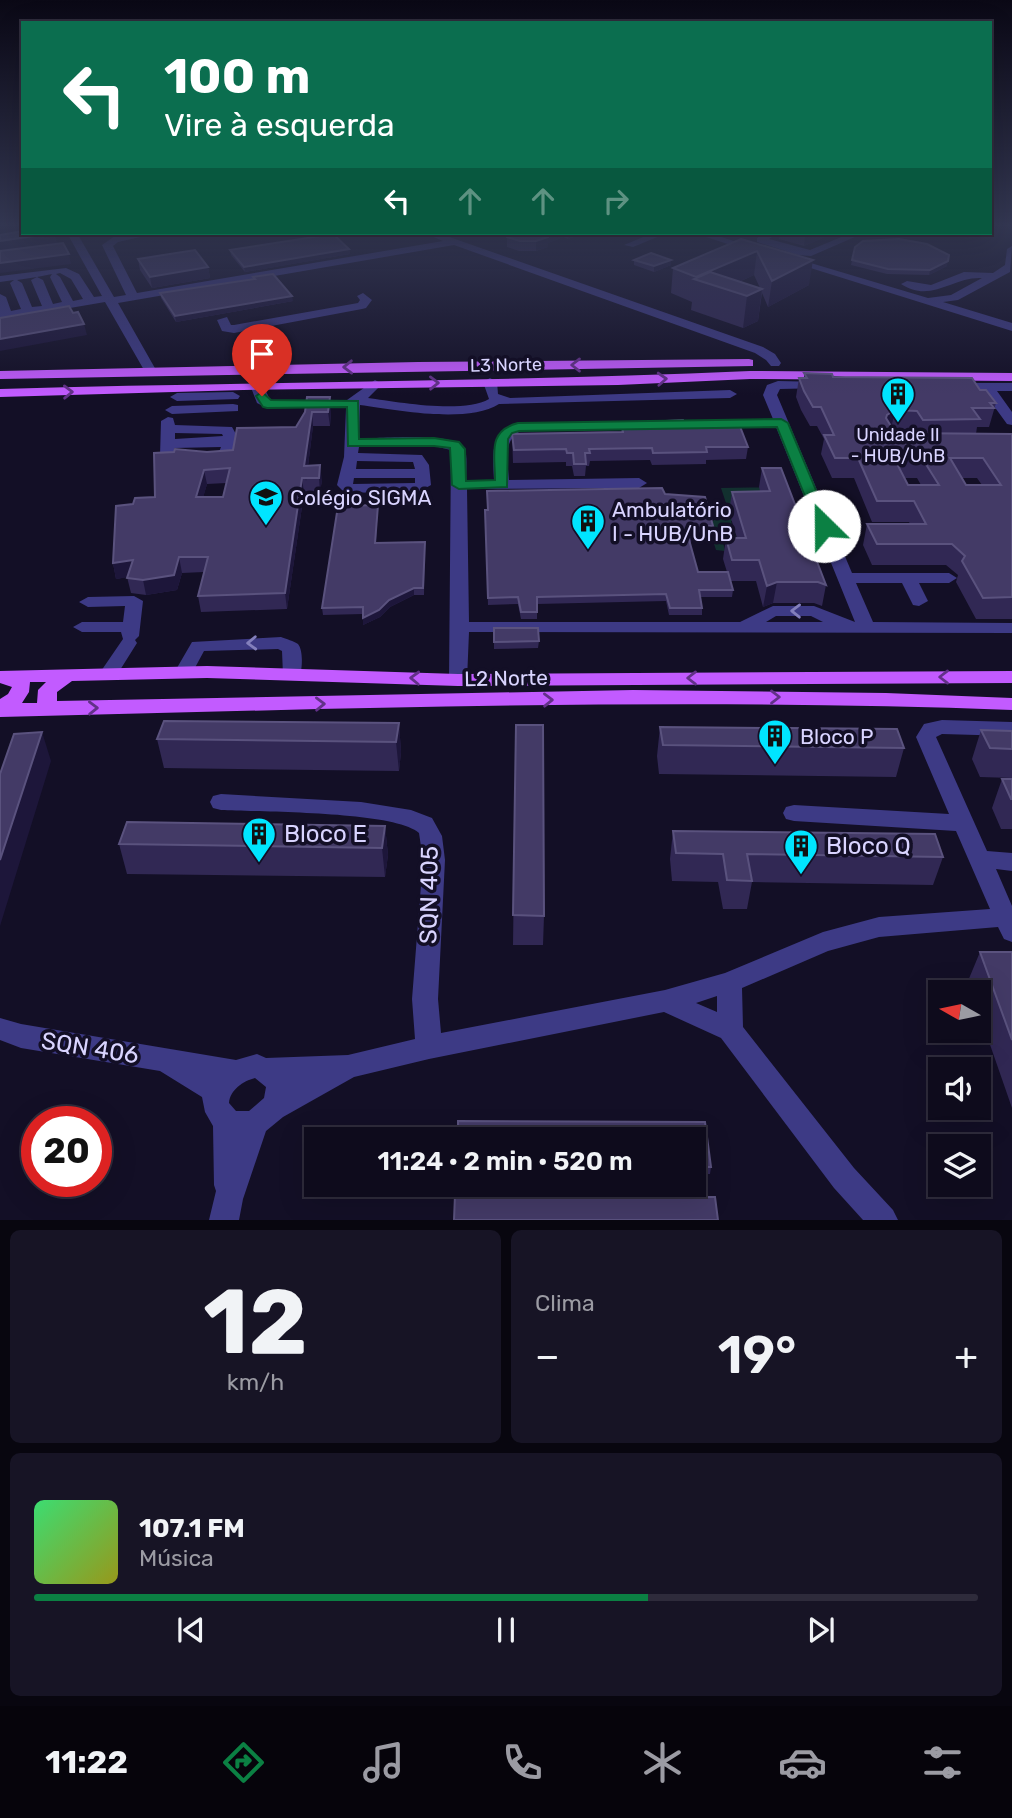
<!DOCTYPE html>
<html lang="pt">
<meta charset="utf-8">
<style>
body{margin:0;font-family:Rubik,sans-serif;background:#171425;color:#f1f3f6;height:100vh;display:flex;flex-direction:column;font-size:26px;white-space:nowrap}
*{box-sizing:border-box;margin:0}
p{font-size:23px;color:#9b9ba3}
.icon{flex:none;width:38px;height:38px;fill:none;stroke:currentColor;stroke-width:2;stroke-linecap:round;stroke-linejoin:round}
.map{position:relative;height:1220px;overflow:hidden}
.drawer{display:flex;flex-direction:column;gap:10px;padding:10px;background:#08060f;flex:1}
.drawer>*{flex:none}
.banner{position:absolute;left:21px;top:21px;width:971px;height:214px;border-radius:0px;box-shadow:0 7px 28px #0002,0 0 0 2px #2e2b3b;background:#0b6e4f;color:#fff;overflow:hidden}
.needle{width:46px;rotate:279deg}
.buttons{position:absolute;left:928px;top:980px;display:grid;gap:14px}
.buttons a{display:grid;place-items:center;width:63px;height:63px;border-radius:0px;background:#0e0b1c;box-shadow:0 7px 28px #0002,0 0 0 2px #2e2b3b;font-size:35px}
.speed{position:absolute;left:21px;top:1106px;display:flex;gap:14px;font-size:35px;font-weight:700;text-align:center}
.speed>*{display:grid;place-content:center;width:91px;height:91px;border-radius:50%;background:#0e0b1c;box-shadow:0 7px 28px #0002,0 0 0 2px #2e2b3b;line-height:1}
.speed .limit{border:10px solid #d22;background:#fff;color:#111}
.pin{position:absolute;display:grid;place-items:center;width:60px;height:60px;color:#fff;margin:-72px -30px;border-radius:50% 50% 50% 0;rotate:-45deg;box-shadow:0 0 7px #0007}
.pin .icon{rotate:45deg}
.me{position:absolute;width:77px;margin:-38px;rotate:337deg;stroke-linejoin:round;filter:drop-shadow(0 0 5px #0008)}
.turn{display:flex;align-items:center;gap:24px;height:147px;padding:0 28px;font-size:32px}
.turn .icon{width:91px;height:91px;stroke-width:2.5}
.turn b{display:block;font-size:49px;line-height:60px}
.lanes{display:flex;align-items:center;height:66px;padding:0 28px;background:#0003;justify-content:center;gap:35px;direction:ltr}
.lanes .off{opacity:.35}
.big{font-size:52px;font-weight:600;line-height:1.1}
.drawer .tile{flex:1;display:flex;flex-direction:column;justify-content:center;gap:10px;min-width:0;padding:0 24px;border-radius:10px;background:#171425}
.drawer .dial{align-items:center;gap:0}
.dial b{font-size:91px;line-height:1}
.song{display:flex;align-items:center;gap:21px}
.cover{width:84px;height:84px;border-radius:10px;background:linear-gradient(135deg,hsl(140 70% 55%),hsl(60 70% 35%))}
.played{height:7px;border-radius:4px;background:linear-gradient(90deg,#0b8043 65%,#2e2b3b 65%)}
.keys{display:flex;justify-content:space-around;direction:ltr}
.heat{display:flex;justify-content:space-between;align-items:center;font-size:38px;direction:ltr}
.drawer .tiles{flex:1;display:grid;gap:10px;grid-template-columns:1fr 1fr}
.tile:last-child{grid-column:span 2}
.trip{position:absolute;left:304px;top:1127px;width:402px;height:70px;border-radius:0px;background:#0e0b1c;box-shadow:0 7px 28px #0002,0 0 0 2px #2e2b3b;font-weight:600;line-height:70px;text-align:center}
.tabs{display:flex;height:112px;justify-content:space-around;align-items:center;background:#06040b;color:#9b9ba3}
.tabs .icon{width:49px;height:49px}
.tabs .on{color:#0b8043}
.tabs b{font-size:32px;color:#f1f3f6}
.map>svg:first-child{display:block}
.green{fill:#12302f}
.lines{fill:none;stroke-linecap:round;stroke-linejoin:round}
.minor{fill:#3d3a85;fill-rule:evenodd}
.major{fill:#c25bff;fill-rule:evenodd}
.wall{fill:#312854;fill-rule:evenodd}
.shaded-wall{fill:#1d163a}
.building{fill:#433a66;stroke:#5a527e;stroke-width:2;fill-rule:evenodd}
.oneway{stroke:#623188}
.oneway2{stroke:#837fbc}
.route{fill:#0b8043;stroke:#07532c;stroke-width:2}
.labels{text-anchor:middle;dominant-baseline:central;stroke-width:7;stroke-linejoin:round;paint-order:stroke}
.far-street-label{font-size:18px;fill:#d9d4ff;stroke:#130f26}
.far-poi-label{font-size:18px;fill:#d9d4ff;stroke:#130f26}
.poi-label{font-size:21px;fill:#d9d4ff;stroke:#130f26;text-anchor:start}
.street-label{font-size:21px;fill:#d9d4ff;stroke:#130f26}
.near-poi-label{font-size:24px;fill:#d9d4ff;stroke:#130f26;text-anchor:start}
.near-street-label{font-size:24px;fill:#d9d4ff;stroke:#130f26}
</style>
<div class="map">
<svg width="1012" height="1220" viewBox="0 0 1012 1220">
<rect width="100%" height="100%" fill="#130f26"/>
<path class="green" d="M786,487l-50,34h-5l9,29 -6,-8h-11l2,9 -9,-1 -8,-25 20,-16 -7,-21z"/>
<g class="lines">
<path class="minor" d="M67,233h10l37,64 12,-2 -24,-50 13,-9 43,-3 -40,9 -5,4 24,47 306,-52 -19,-8h14l325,114 12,7 6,9 -2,3h-8l-5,-6 -11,-7 -301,-108 -336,58 38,67 -6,4 -6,-4 -39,-68 -105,18v-26l6,3 5,14 10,-2 -11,-26 4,-3 -14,2v-6l66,-8 13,6 15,23 8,-1zM60,273l11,6 12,20 -10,2 -13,-24 -4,-3zM52,274l-2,3 12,25 -9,2 -10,-24 -6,-3zM37,277l-6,3 11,26 -10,1 -10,-24 -5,-3z
M653,233h14l-34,14 -9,-2z
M694,233h15l49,16 -9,2z
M766,233h12l-9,6 41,11 41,-17h13l-53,23 -13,-1 -41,-13v-4z
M1012,246l-2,26 -52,28 -15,2 69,21v8l-227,-71 9,-2 134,40 23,-3 31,-17c-29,-2 -51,26 -81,6l6,-3 24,4 33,-13 29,1 12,-8 2,-16z
M363,293l9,7 -6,8 -4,1 -128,24 -12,-2 -5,-11 10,-3 4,8h3l124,-22 2,-3 -3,-4z
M490,378l7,4 1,12 12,4 220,-8 7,4 -7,4 -231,6c-32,20 -103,6 -139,1l-1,34c18,-1 96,-7 105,8 4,8 2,24 2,33h28c-1,-22 -5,-45 19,-56l260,-5 -10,-24 4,-10 11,-4 46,1v6l-44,1 -3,6 75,178h97l8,5 -8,5h-30l9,18 -9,5 -6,-1 -11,-22h-46l17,39 139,1v10l-543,-1 -2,48 -2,4h-14l-2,-4 2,-230 -17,-4 -75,1 -1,6 64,2 7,10 2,20 -16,9 -71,-2 -7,-7 7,-28 2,-49h-79l-10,-5 -7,-18 7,-4 5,1 8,18h77l28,-20 7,4 -14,14c29,4 95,16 121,1l-6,-17zM776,427l79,195 -41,-16h-41l-33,16h-271l-2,-133 172,-1 8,-5 -8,-5 -130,2c-1,-17 -7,-40 12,-49zM357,461l56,1 2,7h-59zM354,478h61v5l-62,1zM776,616h35l12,6h-57z
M956,383h56v8h-15l15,21v13l-5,-1 -24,-33 -32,-1v-6z
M233,392l7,4 -2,3 -61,2 -7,-4 7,-4z
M233,404l5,1v6l-66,3 -7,-4 7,-4z
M168,417l5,1 2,7 57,2 5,9 -4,19 -17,7 -53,-2 -3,-4 1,-35zM175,433l47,1 1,2 -48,3zM221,447l-2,5 -4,2 -41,-1v-5z
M134,596l9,5 -4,35 -4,4 2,3 -22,35h-14l-2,-4 24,-35 -2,-7h-39l-9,-5 9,-5h41l2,-16 -37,1 -9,-5 9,-5z
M281,637c5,2 13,4 17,7 6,7 4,28 1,35h-14l-2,-4 -1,-24 -4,-2 -74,2 -14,26h-14l-2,-4 18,-31z
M942,720l70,2v14l-70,-2 -6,3 51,114 25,2v18l-16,-2 16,37v36l-8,-3 -6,-12 -119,10 -51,14 -86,37 1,39 111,141 39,42 5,10h-35l-29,-32 -113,-150 -57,-26 -235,47 -75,18 -71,40 -17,14 -23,68 -4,21h-30l7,-29 -2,-6 -1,-59 -8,-14 -3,-15 -42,-26 -139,-23 -21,-8v-22l21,6 215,36 21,-6 9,4 82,-3 67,-16 -3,-40 11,-139 -4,-27c-24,-22 -161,-21 -198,-23l-8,-2 -3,-6 3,-6 8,-2 140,8 50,8 21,8 10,18 3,24 -7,139 3,34 224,-43 60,-17 98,-41 56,-15 111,-8 -34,-78 -162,-10 -8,-2 -3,-6 3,-6 8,-2 155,9 -33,-77 8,-13zM717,996v16l-21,-9zM255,1078l11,9 -2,11 -15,13h-13l-7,-8c1,-13 14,-22 26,-25z"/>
<path class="major" d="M749,359l4,1v6l-753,13v-8l418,-9z
M750,371l262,2v8l-262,-2 -132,6 -375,5 -243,7v-8c250,-7 500,-7 750,-18z
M207,666l251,8 554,-3v12l-554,3 -251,-8 -135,3 -15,11v9l576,-11 253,3 126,5v12c-338,-13 -675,-1 -1012,7v-18l8,-5 4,-7 -12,-4v-12zM30,682h16l-8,8 -1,13h-15l7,-11z"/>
</g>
<path class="wall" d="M468,233h32l-8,3h-15z
M507,233h78l-17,6 -5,-2 -15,6v4l-12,4h-17l-12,-4z
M780,233h54l-30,13 -25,-7z
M741,239l68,46 -41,22 -6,-14 -4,28 -15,7 -52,-18 1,-8 -21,-9 2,-25zM754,275l6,13 -21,-6z
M855,247l92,19 -18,9 -42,-1 -36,-9z
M349,249l1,5 -105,18 -14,-17 -1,-5z
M138,259l70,8 2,11 -58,10 -12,-18z
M634,260h37v5l-17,7 -20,-7z
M253,277l40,24 -117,21 -15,-24 -1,-5 93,-14z
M804,373l176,17 16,13 -7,24h-12l-1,7h36v185h-36l-20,-37 2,-7 -12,-10h-74l-9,-20 4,-21h43l-1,-2h-37l-18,-44h-22l-11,-24 3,-15 -7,-13h-7l-9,-16 -5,-13 3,-19h5zM893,429l19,1 2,3h-13l-7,-2zM904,478h13l4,7h-13zM962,478h15l5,7h-16z
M331,411l-1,15h-17l-5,40 14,14 -2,12 -16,1 -17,116 -86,3 -3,-16 6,-24 -22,1 -5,17 -31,5 -15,-2 -4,-16 -11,2 -3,-16 20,-59 22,-7 52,-45 26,-2 63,-23 9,-15zM226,483l-3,14h-20l4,-13z
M667,421l18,4 63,22 -2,12 -40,1v4l-54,1 -2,-5 -60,1 -1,5h-3l-1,10h-11l-2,-10h-6v-4l-53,1 -1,-29 109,-2 1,-9 45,3z
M762,468l64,117 -4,21 -8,-3h-41l-10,4 -7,-26h-25l2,9 -1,7h-32l2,11v7h-33l-3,-14 -129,3v15h-16l-3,-15 -30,1 -3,-95 180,-16 48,32 -1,7 -20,-1 -1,11h-1l8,29h29l-4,-13 3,-21h11l-8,-26 3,-20 28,-1 -1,-4z
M378,505l-2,38 49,-1 -1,53h-10l-24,12 -10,10 -17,8v-11l-40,1 -1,-7z
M494,628l45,13 -1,7 -44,1z
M399,723l2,29 -2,19 -235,-3 -7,-29z
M516,725l28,191 -1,29h-30z
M660,727l244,21 -8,29 -237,-3 -2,-18z
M981,730l31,1v47l-32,-1 -8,-18z
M1002,779h10v50h-11l-9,-21z
M385,826l3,29 -3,22 -258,-3 -8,-30z
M673,831l270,26 -10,28 -181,-3 -5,27h-24l-5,-27 -46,-1 -2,-22z
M980,952h32v156l-34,-98v-18h-6l-4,-11z
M695,1139l16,28 -1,7h-15z"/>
<path class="shaded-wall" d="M55,233l2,10 -57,8v-10z
M548,233h15v4l-15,6v4l-12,4v-10z
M569,233h16l-17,6z
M812,233h22l-30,13 1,-10z
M349,249l1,5 -105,18 -1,-5z
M757,251l-3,24 -31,14 -27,-12z
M69,254l2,10 -71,9v-10z
M671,260v5l-17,7v-6z
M813,260l-4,25 -41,22 4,-26z
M948,261l-1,5 -18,9 1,-5z
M208,267l2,11 -58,10 -2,-11z
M762,289l-4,32 -15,7 4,-32z
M292,296l1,5 -117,21 -1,-6z
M84,324l3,11 -87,16v-12z
M330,397l1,14 -1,15 -2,-14z
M895,410l-4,19 -8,5 4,-19z
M312,412l1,14 -7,55 -2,-15z
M320,465l2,15 -2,12 -1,-14z
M204,470l3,14 -8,28 -3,-15z
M302,478l2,15 -17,116 -2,-16z
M179,557l3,16 -5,17 -31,5 -3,-15z
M133,560l4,16 -21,3 -3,-16z
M777,582l-4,21 -10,4 4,-21z
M414,588v7l-24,12 -10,10 -17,8v-7l26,-18z
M399,723l2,29 -2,19 -3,-29z
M42,732l9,29 -51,165v-66z
M385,826l3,29 -3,22 -3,-29z"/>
<path class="building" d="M23,231v2h32l-55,8v-6z
M507,233h41v4l-12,4h-16l-13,-4z
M795,233h17l-7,3z
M333,234l16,15 -105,18 -14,-17z
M741,239l72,21 -41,21 -15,-30 -61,26 -23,-9z
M899,239l28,5 22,11 -1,6 -18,9 -42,-1 -36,-9 3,-13 8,-6z
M63,243l6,11 -69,9v-12z
M195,250l13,17 -58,10 -12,-18z
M651,253l20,7 -17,6 -20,-6z
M710,272l52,17 -15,7 -53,-17z
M273,274l19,22 -117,20 -15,-23 95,-14 -2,-2z
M69,306l4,7 5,-1 6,12 -84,15v-21z
M804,373l28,1 1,3 139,1 8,12h6l10,13h-6l4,5h-22l8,11 -57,1 -6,-9 -22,-1 -8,5 -1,3 8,13 7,2 111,1v163l-29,1 -21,-37 3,-5 -13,-12h-75l-10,-20h59l-12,-23h-37l-19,-43h-23l-11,-23h10l-13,-28h-8l-9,-16 -5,-13h8zM894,458h28l17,27h-31zM950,458h33l18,27h-35z
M307,397h23l-2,15h-16l-8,54 16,-1 -1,13h-17l-17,115 -87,3 10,-39h-29l-5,18 -31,5 -16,-2 6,-18 -20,3 3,-57 17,-2 2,-6 20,-1 -1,-44 20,-1 1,-3 32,3 26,-2 4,-22 59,-1 9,-15zM230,468l-7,29h-27l8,-27z
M683,420l2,5 54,-1 9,23h-42l1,5 -54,1 -1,-5 -63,1 1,4h-5l1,11h-12l-1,-11h-6l-1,-4 -52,1 -2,-16 111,-2 -1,-9 47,3 -2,-5z
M762,468h19l45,117 -8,-3h-41l-10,4 -8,-26h-27l-6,-22h20l-14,-46 38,-1z
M662,488l3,6 40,3 8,29h-21v10h-4l10,36h30l5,18h-34l3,18h-32l-4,-14 -129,3v15h-16l-3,-15 -30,1 -3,-88h3l-1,-19z
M378,505l-3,38 50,-1 -2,46h-9l-25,12 -10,10 -16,8v-11l-41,1 16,-102z
M494,628h44l1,13 -45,1z
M164,721l235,2 -3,19 -239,-3z
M516,725h27l1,191 -31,-1z
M660,727l237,2 7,19 -241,-3z
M981,730l31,1v18l-22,-1z
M42,732l-42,128v-86l14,-40z
M1002,779h10v20h-1z
M127,822l258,4 -3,22 -263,-4z
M673,831l262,3 8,23 -196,-3 5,27 -25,-1 -4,-26 -47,-1z
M980,952h32v88z
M458,1121l247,1 6,45h-16v-28h-237z
M638,1185h44l1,12h32l3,23h-264l1,-25 184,2z"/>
<defs><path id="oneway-chevron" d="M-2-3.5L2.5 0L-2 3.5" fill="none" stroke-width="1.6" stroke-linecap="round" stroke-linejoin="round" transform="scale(1.75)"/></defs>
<g class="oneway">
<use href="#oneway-chevron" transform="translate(576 365) rotate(180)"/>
<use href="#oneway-chevron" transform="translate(348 367) rotate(179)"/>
<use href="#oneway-chevron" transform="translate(662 379) rotate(-3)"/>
<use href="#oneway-chevron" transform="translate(434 383) rotate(-1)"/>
<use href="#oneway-chevron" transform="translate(68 392) rotate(-1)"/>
<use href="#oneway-chevron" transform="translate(944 677) rotate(-180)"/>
<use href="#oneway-chevron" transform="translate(415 678) rotate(-178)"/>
<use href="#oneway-chevron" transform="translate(692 678) rotate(180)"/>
<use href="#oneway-chevron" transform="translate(775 697)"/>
<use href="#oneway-chevron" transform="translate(548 700) rotate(-1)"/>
<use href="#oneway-chevron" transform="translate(320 704) rotate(-1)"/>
<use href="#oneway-chevron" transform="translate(93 708) rotate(-1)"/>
</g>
<g class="oneway2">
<use href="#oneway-chevron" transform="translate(796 611) rotate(-179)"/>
<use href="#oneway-chevron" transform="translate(252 643) rotate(178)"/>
</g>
<linearGradient id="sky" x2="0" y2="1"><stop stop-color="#0a0815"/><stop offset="0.57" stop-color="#333752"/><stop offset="1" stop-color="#333752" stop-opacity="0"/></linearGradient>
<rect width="1012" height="395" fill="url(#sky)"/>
<path class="route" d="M262,392l9,8 87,1 1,38 75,-1 25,4 6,7 1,32 29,-1c0,-26 -8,-49 23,-57l263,-4 7,4 43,103 -7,4 -7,-4 -40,-99 -258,4 -7,2 -4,6 -1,48 -48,2 -7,-4 -2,-37 -16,-2h-86l-1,-39 -80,1 -4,-1 -7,-11z"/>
<defs>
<g id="building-pin" transform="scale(1.75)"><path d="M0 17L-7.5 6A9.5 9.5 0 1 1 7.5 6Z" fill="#00e5ff" stroke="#130f26"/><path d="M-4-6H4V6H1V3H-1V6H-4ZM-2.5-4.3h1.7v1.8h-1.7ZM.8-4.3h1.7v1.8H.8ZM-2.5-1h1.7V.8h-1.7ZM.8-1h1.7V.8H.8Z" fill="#111"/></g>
<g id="school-pin" transform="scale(1.75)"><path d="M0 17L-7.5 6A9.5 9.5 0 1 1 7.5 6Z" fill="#00e5ff" stroke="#130f26"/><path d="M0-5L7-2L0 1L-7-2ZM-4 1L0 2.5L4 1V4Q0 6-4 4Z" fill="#111"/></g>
</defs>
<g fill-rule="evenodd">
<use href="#building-pin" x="898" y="394"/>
<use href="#school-pin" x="266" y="497"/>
<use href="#building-pin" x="588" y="521"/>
<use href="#building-pin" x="775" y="736"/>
<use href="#building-pin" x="259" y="834"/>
<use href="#building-pin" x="801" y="846"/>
</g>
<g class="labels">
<g class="far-street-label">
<text transform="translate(506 365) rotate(-1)">L3 Norte</text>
</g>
<g class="far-poi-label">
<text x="898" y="435">Unidade II<tspan x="898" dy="21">- HUB/UnB</tspan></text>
</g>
<g class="poi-label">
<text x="290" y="497">Colégio SIGMA</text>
<text x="612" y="509">Ambulatório<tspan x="612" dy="24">I - HUB/UnB</tspan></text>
<text x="800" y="736">Bloco P</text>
</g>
<g class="street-label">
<text transform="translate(506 678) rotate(-1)">L2 Norte</text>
</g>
<g class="near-poi-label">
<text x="284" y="834">Bloco E</text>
<text x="826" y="846">Bloco Q</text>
</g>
<g class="near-street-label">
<text transform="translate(429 895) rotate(-89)">SQN 405</text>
<text transform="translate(90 1048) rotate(9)">SQN 406</text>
</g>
</g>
</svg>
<div class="buttons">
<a><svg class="needle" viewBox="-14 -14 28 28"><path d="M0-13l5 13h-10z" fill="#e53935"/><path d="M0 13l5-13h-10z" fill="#9b9ba3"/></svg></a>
<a><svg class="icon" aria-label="sound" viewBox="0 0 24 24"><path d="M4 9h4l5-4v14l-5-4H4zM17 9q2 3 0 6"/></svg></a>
<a><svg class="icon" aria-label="layers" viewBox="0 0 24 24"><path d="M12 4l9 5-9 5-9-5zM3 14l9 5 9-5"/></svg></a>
</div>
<div class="speed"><div class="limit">20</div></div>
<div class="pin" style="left:262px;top:396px;background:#d93025"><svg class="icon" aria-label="arrive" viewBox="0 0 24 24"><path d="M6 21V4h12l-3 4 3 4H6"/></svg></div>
<svg class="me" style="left:824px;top:526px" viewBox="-20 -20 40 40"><circle r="19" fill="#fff"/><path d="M0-13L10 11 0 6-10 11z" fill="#0b8043"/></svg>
<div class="trip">11:24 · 2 min · 520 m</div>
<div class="banner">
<div class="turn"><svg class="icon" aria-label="left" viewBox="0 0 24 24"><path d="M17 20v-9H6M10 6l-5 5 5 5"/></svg><div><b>100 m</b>Vire à esquerda</div></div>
<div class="lanes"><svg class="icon" aria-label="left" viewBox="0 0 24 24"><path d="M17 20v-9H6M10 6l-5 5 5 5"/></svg><svg class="icon off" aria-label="ahead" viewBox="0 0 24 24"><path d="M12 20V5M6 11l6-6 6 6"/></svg><svg class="icon off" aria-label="ahead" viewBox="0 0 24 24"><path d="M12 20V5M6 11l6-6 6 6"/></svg><svg class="icon off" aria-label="right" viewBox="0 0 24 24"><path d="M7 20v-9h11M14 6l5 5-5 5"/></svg></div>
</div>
</div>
<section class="drawer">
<div class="tiles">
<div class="tile dial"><b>12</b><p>km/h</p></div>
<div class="tile"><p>Clima</p>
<div class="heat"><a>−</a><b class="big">19°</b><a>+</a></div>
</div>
<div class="tile">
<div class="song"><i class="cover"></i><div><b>107.1 FM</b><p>Música</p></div></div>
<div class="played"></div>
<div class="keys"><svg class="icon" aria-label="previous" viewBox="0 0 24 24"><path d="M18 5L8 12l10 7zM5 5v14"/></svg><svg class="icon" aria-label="pause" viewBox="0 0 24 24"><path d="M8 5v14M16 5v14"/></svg><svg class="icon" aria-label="next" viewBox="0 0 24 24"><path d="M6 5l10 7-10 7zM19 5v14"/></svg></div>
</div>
</div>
</section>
<nav class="tabs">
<b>11:22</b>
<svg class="icon on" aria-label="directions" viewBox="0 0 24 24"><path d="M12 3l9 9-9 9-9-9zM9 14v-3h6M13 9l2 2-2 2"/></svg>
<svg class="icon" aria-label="music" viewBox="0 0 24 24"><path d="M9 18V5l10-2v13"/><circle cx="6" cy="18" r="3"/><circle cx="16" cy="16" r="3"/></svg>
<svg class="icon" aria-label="phone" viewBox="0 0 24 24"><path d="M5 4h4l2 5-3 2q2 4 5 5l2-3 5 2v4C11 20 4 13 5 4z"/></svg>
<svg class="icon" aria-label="climate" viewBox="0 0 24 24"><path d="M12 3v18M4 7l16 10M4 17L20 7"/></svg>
<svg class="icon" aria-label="car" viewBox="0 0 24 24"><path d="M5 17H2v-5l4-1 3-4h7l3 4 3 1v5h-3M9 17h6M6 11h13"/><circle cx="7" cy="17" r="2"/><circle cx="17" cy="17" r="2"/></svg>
<svg class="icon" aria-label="filters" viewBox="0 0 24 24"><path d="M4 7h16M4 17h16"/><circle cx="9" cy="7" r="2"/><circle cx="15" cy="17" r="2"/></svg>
</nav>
